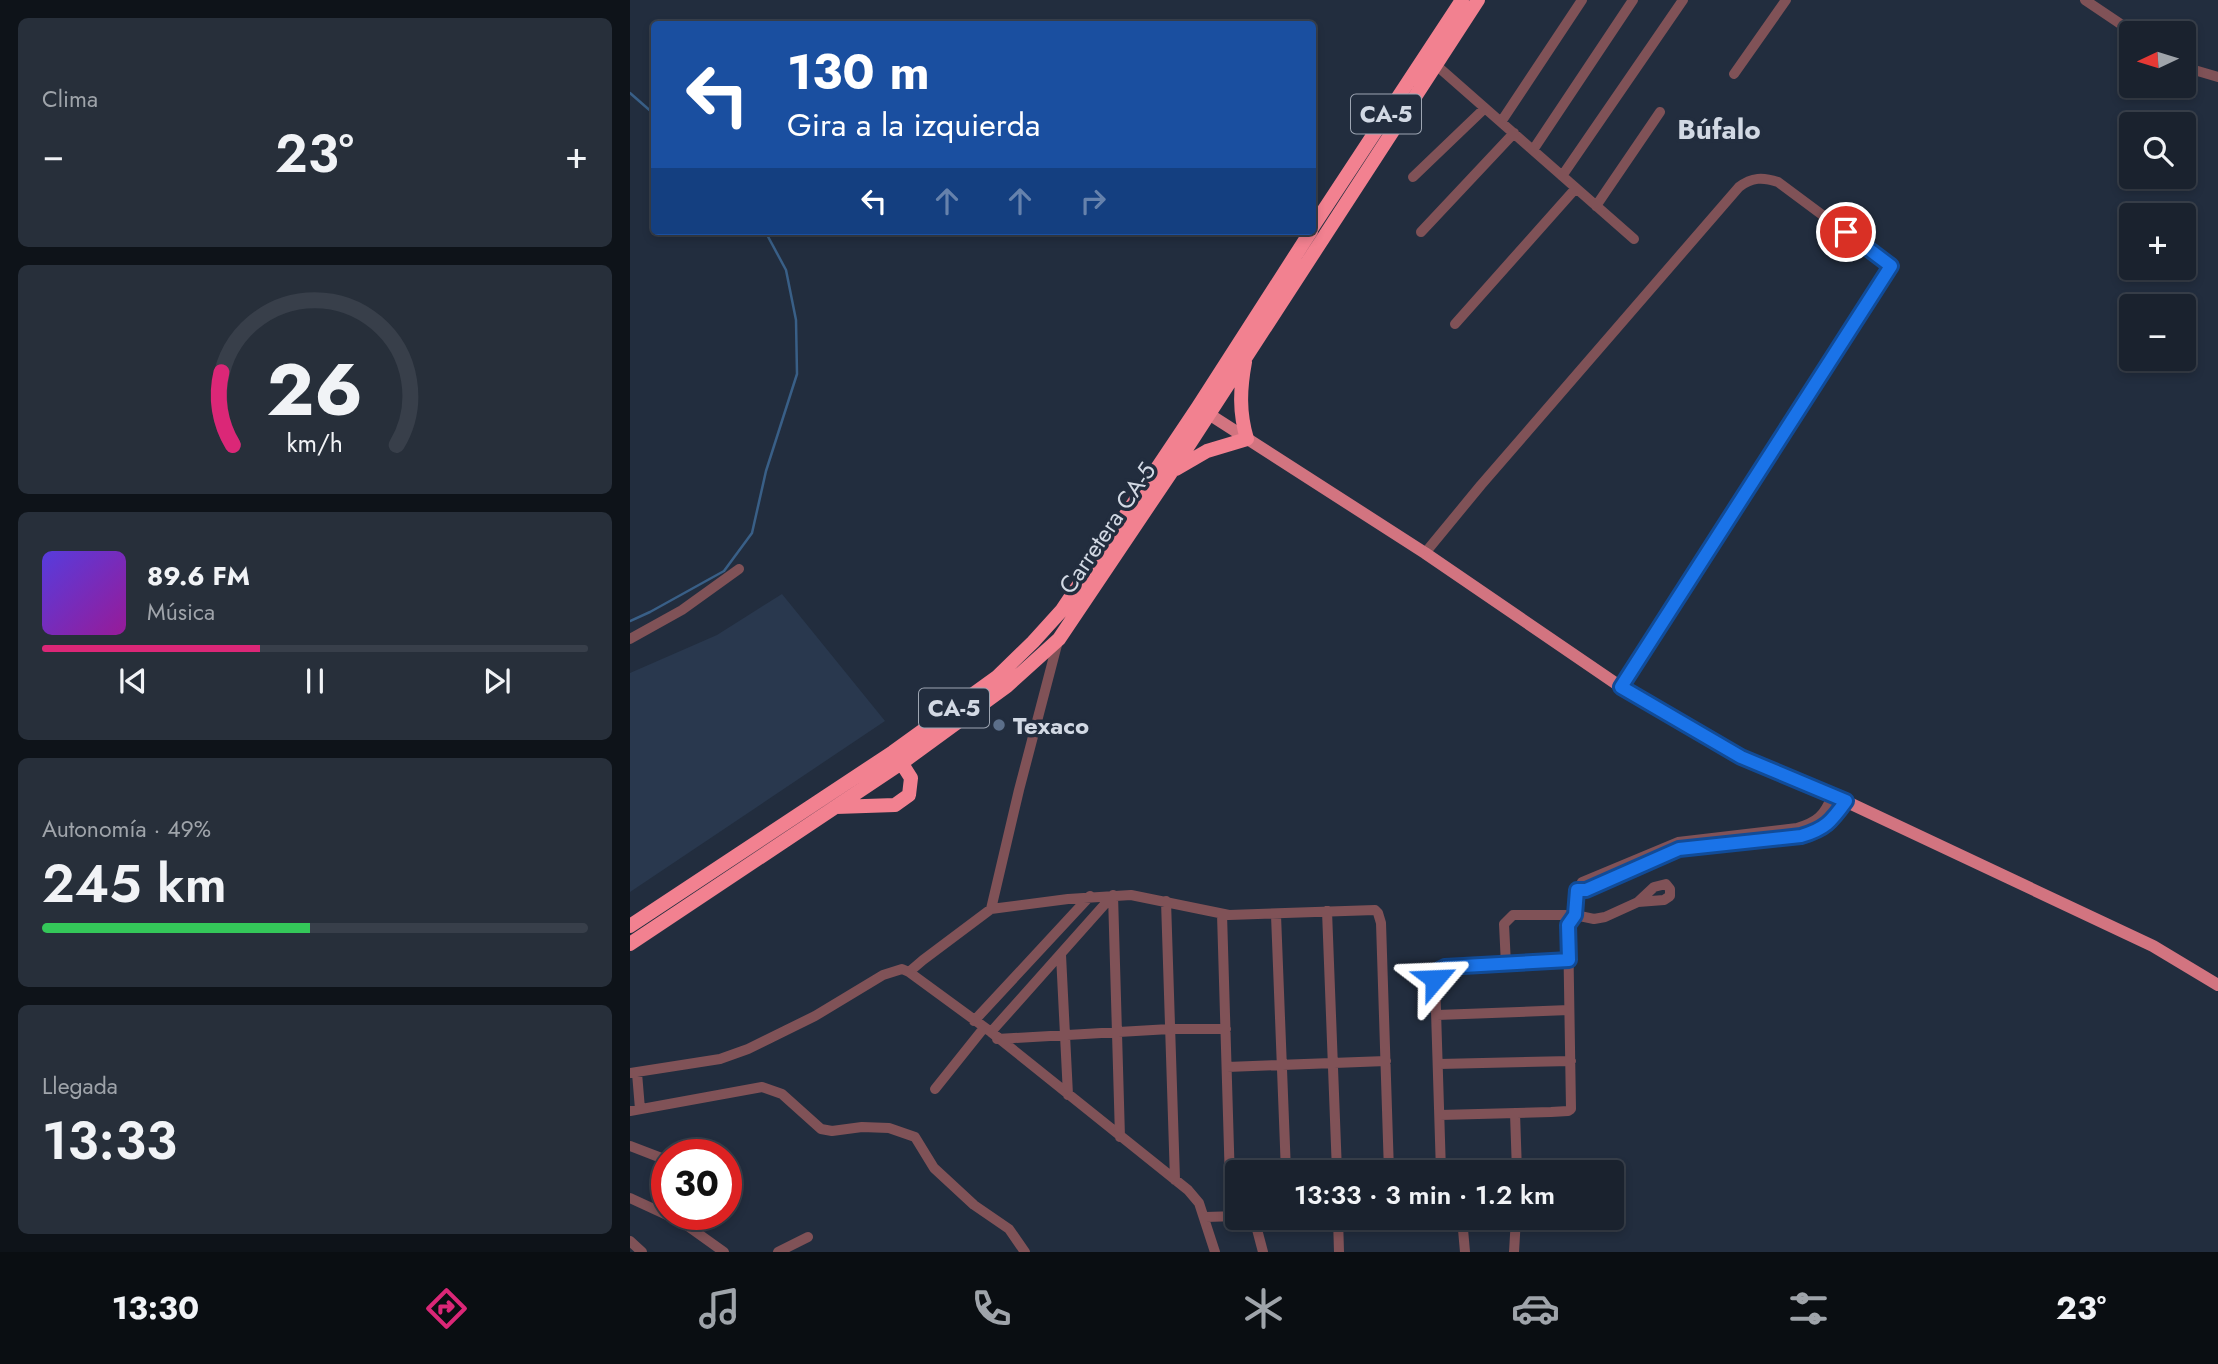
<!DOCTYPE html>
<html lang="es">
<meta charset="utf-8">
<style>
body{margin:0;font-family:Jost,sans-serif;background:#272f3a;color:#f1f3f6;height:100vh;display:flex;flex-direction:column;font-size:26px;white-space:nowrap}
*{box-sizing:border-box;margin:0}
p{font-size:23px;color:#9fa4aa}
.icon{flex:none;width:38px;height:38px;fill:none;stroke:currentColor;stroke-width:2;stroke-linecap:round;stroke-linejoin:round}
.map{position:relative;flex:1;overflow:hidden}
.drawer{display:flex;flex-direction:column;gap:18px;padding:18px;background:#0e1319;width:630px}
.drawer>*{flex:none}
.hud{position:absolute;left:21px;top:21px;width:665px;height:214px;border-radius:7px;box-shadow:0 4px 10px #0003,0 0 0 2px #383f4a;background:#1a4fa0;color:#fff;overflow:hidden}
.needle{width:46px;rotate:266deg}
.tools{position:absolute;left:1489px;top:21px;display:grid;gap:14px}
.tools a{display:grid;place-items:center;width:77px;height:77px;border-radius:7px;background:#1a222e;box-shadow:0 4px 10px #0003,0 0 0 2px #383f4a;font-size:35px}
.speed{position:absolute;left:21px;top:1139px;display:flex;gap:14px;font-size:35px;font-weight:700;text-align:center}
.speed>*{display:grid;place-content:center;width:91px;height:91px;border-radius:50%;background:#1a222e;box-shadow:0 4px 10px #0003,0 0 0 2px #383f4a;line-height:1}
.speed .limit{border:10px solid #d22;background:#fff;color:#111}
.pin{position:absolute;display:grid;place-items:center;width:60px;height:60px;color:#fff;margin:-30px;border:4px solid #fff;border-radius:50%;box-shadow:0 2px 7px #0007}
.me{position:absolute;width:77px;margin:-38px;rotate:64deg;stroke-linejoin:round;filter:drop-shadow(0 0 5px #0008)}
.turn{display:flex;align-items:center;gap:24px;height:147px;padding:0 21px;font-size:32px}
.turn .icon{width:91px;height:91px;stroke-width:2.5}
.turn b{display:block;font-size:49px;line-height:60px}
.lanes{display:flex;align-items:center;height:66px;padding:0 21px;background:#0003;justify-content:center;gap:35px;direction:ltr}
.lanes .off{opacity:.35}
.big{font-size:52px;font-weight:600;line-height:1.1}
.drawer .card{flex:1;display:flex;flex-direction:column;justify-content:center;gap:10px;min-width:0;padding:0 24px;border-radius:10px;background:#272f3a}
.drawer .dial{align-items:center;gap:0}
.dial svg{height:182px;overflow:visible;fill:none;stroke:#383f4a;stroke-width:7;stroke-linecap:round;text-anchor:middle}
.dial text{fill:#f1f3f6;stroke:none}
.song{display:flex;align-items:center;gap:21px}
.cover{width:84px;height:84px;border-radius:10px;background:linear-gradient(135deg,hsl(250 70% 55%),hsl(300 70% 35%))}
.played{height:7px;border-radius:4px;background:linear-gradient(90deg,#db2777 40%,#383f4a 40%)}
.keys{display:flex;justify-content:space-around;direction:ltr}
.heat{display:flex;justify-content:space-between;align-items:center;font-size:38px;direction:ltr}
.charge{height:10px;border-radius:5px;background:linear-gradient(90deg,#34c759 49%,#383f4a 0)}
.trip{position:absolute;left:595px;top:1160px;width:399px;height:70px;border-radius:7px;background:#1a222e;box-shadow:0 4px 10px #0003,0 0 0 2px #383f4a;font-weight:600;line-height:70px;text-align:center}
.menu{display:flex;height:112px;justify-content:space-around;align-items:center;background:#0a0e12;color:#9fa4aa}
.menu .icon{width:49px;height:49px}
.menu .active{color:#db2777}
.menu b{font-size:32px;color:#f1f3f6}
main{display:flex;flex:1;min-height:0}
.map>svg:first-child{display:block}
.built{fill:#29384e}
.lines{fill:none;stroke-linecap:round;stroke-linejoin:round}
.stream{stroke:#395f87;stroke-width:2.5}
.minor{stroke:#805257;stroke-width:10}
.major{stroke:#d27480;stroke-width:12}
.highway{stroke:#f28190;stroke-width:14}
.route-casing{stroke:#114b97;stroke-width:18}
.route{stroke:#1a73e8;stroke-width:12}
.service-dot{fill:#5c6f8a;stroke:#222d3e;stroke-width:2.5}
.labels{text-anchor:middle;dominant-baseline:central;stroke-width:7;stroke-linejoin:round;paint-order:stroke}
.shield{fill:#222d3e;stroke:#9da5b2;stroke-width:2}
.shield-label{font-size:23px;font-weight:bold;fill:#d2d9e4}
.street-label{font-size:24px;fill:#d2d9e4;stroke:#222d3e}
.poi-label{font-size:24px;font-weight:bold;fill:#d2d9e4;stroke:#222d3e;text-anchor:start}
.quarter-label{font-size:28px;font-weight:bold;fill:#d2d9e4;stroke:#222d3e}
</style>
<main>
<section class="drawer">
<div class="card"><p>Clima</p>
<div class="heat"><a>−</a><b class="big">23°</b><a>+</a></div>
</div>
<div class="card dial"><svg viewBox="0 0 100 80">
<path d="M14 69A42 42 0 1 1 86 69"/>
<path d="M14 69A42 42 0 0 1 9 37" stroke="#db2777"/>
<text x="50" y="56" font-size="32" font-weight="700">26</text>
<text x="50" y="72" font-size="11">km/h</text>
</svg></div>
<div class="card">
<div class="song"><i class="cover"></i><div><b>89.6 FM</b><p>Música</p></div></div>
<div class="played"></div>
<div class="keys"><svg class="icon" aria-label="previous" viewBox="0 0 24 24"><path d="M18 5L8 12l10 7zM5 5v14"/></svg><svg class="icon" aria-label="pause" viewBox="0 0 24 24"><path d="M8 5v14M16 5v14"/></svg><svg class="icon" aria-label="next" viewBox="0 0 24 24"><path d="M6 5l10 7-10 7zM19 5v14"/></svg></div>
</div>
<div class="card"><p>Autonomía · 49%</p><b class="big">245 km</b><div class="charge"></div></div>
<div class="card"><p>Llegada</p><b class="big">13:33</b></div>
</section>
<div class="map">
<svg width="1588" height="1252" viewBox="0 0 1588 1252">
<rect width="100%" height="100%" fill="#222d3e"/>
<path class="built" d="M152,594l103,127 -255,171v-219l87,-38z"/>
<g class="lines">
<path class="stream" d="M0,93l24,21
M0,621l20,-9 74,-41 28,-38 14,-62 31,-97 -1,-54 -10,-50 -21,-39"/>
<path class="minor" d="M1455,0l49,33
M806,65l198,174
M1554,67l34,10
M1104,74l52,-74
M871,122l81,-122
M903,150l100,-150
M932,176l121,-176
M783,177l72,-69
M966,206l64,-94
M791,232l93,-99
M825,324l121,-136
M795,553l56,-68 258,-298c13,-10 24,-10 39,-5l113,84 -270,421
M0,639l52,-29 57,-41
M947,890h9l93,-41 122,-13c24,-7 30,-14 44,-35
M483,895l7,242
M536,901l9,279
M361,909l77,-10 63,-4 98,20 146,-5 3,3 3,10 8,249
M697,911l10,261
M592,914l9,302
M646,915l10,257
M431,955l7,140
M876,965l-2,-41 9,-9h62l19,4 11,-2 33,-15 16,-15 12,-3 4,5v7l-6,4 -26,2
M279,972l82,60 197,158 11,13 16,49
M807,1015l132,-5
M344,1021l116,-125
M361,1032l122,-137
M367,1039l173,-10h56
M809,1064l132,-3
M597,1067l159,-6
M0,1073l90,-14 28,-10 67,-33 68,-41 19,-6 7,3 14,-12 68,-51 28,-119 39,-149
M7,1073l3,36
M305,1089l48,-60
M0,1111l132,-24 20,7 39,35 11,2 30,-4 27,1 26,9 19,31 40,37 35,24 16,23
M885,1113l2,59
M810,1115l111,-3 17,-1 3,-2 -3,-184c9,-15 5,-30 14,-43l96,-40 119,-14c20,-6 27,-12 35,-32
M0,1146l34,13
M811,1166l76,-2
M811,1172l-6,-193 2,-8 8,-4 124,-7
M0,1198l52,24 42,30
M576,1217l31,-1
M624,1218l9,34
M708,1218l1,34
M832,1218l3,34
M0,1241l12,11
M148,1252l30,-15
M884,1252l2,-34"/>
<path class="major" d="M571,409l224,144 196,134 69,42 51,28 104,44 308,145 65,39"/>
<path class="highway" d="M682,228l150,-228
M546,469l31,-18 40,-12c-8,-27 -7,-50 -2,-77
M206,807l59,-2 14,-10 2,-17 -14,-22
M0,926l263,-174 104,-75 36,-35 29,-32 136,-203 113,-176
M0,944l273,-182 104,-76 52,-47 111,-165 308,-474"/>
</g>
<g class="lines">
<g class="route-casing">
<path id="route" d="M805,979l2,-8 8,-4 124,-7 -1,-35 7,-10 2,-25h9l93,-41 122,-13c24,-7 30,-14 45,-35l-105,-44 -120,-70 270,-421 -45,-34"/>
</g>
<use href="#route" class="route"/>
</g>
<circle class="service-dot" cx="369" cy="725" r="7"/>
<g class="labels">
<g class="shield">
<rect x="721" y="94.5" width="70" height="39" rx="5"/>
<rect x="289" y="688.5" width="70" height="39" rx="5"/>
</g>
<g class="shield-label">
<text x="756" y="114">CA-5</text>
<text x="324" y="708">CA-5</text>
</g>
<g class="street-label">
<text transform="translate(477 528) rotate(-56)">Carretera CA-5</text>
</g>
<g class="poi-label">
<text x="383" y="725">Texaco</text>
</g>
<g class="quarter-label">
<text x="1089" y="129">Búfalo</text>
</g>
</g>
</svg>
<div class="tools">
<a><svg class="needle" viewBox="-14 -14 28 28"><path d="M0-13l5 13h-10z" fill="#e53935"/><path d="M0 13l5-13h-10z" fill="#9fa4aa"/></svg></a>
<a><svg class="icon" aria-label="search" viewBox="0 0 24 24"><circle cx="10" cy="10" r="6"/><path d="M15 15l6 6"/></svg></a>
<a>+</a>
<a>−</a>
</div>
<div class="speed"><div class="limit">30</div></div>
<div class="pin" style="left:1216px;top:232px;background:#d93025"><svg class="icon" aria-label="arrive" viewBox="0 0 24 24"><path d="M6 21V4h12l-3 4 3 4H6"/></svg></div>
<svg class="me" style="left:805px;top:979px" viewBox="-20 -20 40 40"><path d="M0-17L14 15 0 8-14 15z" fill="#1a73e8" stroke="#fff" stroke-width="4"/></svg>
<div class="trip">13:33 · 3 min · 1.2 km</div>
<div class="hud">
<div class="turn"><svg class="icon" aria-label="left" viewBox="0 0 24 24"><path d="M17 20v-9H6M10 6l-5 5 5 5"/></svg><div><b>130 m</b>Gira a la izquierda</div></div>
<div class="lanes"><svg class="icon" aria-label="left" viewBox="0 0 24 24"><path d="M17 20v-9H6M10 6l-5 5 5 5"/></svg><svg class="icon off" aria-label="ahead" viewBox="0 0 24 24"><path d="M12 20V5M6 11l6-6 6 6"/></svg><svg class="icon off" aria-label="ahead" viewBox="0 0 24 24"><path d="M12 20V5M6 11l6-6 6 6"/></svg><svg class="icon off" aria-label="right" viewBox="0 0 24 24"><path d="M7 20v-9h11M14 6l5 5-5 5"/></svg></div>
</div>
</div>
</main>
<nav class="menu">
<b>13:30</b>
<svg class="icon active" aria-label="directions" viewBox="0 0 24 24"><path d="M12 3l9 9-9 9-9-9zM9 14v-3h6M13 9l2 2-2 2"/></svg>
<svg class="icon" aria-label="music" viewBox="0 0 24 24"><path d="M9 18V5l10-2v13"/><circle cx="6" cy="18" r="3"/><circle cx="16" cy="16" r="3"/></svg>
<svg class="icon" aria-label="phone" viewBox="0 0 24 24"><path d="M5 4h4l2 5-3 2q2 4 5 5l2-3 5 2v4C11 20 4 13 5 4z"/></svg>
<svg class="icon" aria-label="climate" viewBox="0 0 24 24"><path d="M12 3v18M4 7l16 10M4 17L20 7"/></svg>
<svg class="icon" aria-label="car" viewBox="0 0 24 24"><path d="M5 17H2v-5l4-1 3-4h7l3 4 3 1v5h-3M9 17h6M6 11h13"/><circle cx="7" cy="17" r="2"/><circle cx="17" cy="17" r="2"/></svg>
<svg class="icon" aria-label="filters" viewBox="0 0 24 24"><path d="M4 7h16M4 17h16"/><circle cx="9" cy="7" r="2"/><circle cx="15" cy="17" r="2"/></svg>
<b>23°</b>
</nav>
